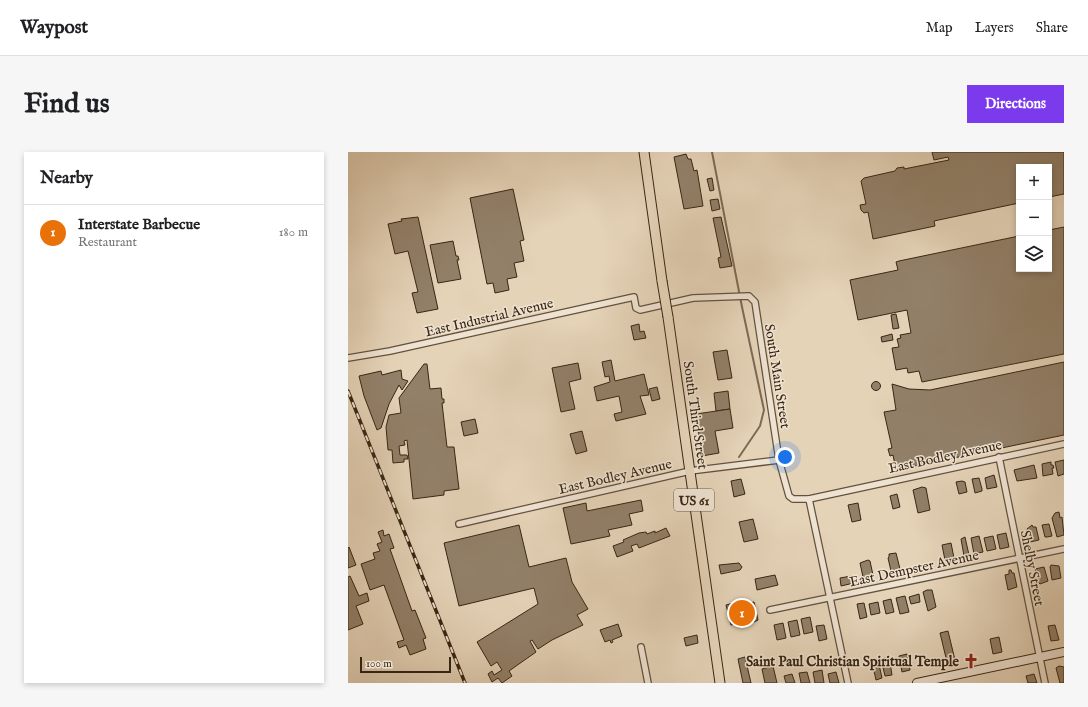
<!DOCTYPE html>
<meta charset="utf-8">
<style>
body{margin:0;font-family:"IM FELL English",serif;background:#f6f6f6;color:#202124}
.controls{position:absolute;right:12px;top:12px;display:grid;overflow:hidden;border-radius:0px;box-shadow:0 2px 6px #0003}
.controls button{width:36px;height:36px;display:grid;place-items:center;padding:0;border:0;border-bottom:1px solid #e0e0e0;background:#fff;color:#202124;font:20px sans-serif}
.scale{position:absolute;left:12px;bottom:10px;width:91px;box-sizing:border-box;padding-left:4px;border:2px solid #382614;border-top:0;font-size:11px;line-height:14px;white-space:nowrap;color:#382614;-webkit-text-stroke:3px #eee2d1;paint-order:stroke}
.you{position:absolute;left:437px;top:305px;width:14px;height:14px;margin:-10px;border:3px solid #fff;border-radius:50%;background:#1a73e8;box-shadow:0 0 0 6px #1a73e833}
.badge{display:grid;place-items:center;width:26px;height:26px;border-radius:50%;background:#7c3aed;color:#fff;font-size:13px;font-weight:700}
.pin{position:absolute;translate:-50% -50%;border:2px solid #fff;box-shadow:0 1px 4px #0006}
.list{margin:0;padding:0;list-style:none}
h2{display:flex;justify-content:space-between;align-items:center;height:52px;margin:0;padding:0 16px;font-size:17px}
h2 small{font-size:13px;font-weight:400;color:#757577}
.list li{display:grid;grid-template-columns:26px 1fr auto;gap:12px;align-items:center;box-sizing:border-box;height:56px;padding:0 16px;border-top:1px solid #e0e0e0}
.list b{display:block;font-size:15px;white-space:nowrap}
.list p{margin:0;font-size:13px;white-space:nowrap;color:#757577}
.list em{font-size:13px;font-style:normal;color:#757577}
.icon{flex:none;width:22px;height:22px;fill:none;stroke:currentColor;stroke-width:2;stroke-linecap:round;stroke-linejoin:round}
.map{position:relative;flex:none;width:716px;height:531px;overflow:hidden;border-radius:0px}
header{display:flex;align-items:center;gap:24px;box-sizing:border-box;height:56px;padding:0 20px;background:#fff;border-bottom:1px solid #e0e0e0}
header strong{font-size:19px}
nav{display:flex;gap:22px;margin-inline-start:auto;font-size:14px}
.intro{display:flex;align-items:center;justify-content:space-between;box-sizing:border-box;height:96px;padding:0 24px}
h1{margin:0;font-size:28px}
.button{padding:10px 18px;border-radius:0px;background:#7c3aed;color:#fff;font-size:14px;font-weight:700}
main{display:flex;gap:24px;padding:0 24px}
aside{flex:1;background:#fff;border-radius:0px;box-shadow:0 2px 6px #0003}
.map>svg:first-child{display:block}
</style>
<header>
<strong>Waypost</strong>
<nav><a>Map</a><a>Layers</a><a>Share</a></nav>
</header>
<div class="intro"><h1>Find us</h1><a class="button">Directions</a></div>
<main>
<aside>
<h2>Nearby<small></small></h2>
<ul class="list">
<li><span class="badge" style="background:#e8710a">1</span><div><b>Interstate Barbecue</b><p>Restaurant</p></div><em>180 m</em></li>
</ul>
</aside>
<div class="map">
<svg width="716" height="531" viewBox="0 0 716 531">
<rect width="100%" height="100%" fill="#e5d3b8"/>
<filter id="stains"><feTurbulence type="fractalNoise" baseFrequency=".005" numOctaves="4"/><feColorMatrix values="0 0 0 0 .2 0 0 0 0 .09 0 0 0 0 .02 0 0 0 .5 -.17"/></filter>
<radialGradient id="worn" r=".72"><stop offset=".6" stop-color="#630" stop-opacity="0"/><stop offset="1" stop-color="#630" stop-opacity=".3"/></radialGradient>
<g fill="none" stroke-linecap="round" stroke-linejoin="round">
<path stroke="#7c6a55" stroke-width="2" d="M364 0 394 155 416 258 412 274 391 305"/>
</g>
<g fill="#928069" stroke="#382614">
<path d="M584 0H716V42L701 45V15H671V51L586 69 587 74 525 87 520 60 516 61 513 58 512 53 518 52 513 29 516 26 547 19 549 16 556 15V17L601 8 600 5 586 8Z"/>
<path d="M338 2 340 7H343L346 19 349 18 355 54 336 57 326 5Z"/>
<path d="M364 26 366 38 362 39 359 27Z"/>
<path d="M165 37 176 88 172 89 176 109 166 111 169 125 159 127 161 138 147 141 145 131 139 132 122 46Z"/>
<path d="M370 47 372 57 364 59 362 48Z"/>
<path d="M70 65 90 157 69 161 64 141 70 140 60 99 47 102 40 72 54 69 53 67Z"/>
<path d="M373 65 384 114 372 116 370 106 373 105 365 66Z"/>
<path d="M716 75V202L574 230 571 219 560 221 559 216 548 218 544 196 551 195 549 187 553 186 552 183 563 181 559 158 510 168 502 128 550 118 548 110 551 109 671 84V117H701V78Z"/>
<path d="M105 89 108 104H110L111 108H109L113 127 90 131 82 93Z"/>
<path d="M548 162 551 176 545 177 543 163Z"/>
<path d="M291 172 292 180 296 179 298 186 286 188 283 174Z"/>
<path d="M544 182 545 188 534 190 533 185Z"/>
<path d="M379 198 384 226 370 228 365 200Z"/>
<path d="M263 208 267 229 296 222 301 243 292 244 298 262 268 269 266 262 274 260 271 244 249 249 246 235 262 230 261 224 257 225 254 210Z"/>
<path d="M716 210V283L548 318 545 303 542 304 540 297 544 296 536 260 548 258 544 232 561 237 582 238Z"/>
<path d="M230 211 233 227 221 230 227 257 213 260 204 216Z"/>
<path d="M76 212H79L82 237 93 236 94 247H96V251H94L99 295H106L111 337 96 339V343L65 347 59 288 56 289 57 293 51 294 52 303H59L60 307H56V310L45 311 44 298H40L38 275 41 263 53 261 51 246Z"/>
<path d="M53 218 54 227 60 229 54 238 51 233 41 252 33 276 29 278 16 244 11 224 33 219 34 223Z"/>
<circle cx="528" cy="234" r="4.5"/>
<path d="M309 235 312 247 304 249 301 237Z"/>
<path d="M380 239 382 257 368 259 366 241Z"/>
<path d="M382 257 385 276 367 279 371 301 354 304 348 262Z"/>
<path d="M127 267 130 281 116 284 113 270Z"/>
<path d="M234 279 239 299 228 302 222 282Z"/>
<path d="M716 308V322L710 324 707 310Z"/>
<path d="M703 310V313H705L706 316H704L705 322 695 324 694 312Z"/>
<path d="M686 313 689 326 669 329 666 318Z"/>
<path d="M646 323 649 335 639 337 637 326Z"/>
<path d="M631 326 634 337V339L627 341 624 327Z"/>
<path d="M393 327 397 342 386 345 383 329Z"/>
<path d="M614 329 617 330 619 340 611 342 608 330Z"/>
<path d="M574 335 578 336 582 358 570 361 565 338Z"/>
<path d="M549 342 552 355 545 357 542 344Z"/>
<path d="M293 348 295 359 281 362 284 373 260 378 262 384 223 392 215 356 238 351 239 359Z"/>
<path d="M510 351 513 368 504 370 500 353Z"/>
<path d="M711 360 712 366 714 365 716 383 709 385 704 366 707 361Z"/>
<path d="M405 367 410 387 396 390 391 370Z"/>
<path d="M701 372 704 384 699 385H697L694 373Z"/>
<path d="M171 373 181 415 218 406 224 430 240 457 229 463 235 473 204 488 190 497 184 488 182 489 188 500 161 519 164 524 154 531 150 526 144 530 140 522 144 519 146 523 154 518 149 510 143 514 129 490 190 452 186 436 111 454 96 391Z"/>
<path d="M684 373 685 375H688L691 388 682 390 679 377Z"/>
<path d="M318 376 322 384 291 396 289 392 283 394 285 399 269 405 265 394 276 390 275 388 291 381 298 380 299 382 307 379V381Z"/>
<path d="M35 378 36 384 41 382 46 396 42 397 64 459 67 458 78 486 75 487 78 497 62 503 58 493 51 496 49 490 56 488 36 433 22 438 13 412 27 407 25 401 32 399 29 392 34 390 30 380Z"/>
<path d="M658 381 661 395 652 397 649 383Z"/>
<path d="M631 384 635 400 626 402 623 386Z"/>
<path d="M645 384 648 397 639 399 636 386Z"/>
<path d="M617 385 621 403 616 404 613 387Z"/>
<path d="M603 391 606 406 597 408 594 393Z"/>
<path d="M1 395 8 413 0 416V396Z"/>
<path d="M548 401 552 417 543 419 540 406 541 405V402Z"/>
<path d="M520 408 522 409 525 423 515 425 512 411Z"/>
<path d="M391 411 394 415 392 418 373 422 371 413Z"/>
<path d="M703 413 711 414 713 426 704 428 702 415Z"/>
<path d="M696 415 700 429 692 432 690 430 687 417Z"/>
<path d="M661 418H663L664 421H666L669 435 660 438 657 423 661 422Z"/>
<path d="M427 423 430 433 409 438 407 427Z"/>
<path d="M2 424 11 444 19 441 21 449 8 454 15 472 0 478V425Z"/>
<path d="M503 424 506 431 493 434 492 426Z"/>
<path d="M579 438H584L588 455 580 459 575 440Z"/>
<path d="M571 442 572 450 563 452 561 445Z"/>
<path d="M557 444 561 460 552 462 548 446Z"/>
<path d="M543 447 546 460 538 462 535 449Z"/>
<path d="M406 450 410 468 406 470 405 469 383 473 378 453 386 451V454Z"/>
<path d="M530 450 532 461 523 463 521 452Z"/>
<path d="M516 451 519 465 512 467 509 452Z"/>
<path d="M462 465 465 480 456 482 453 467Z"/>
<path d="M449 468 452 483 443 485 440 470Z"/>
<path d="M435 471 438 486 429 488 426 473Z"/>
<path d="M270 472 274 484 264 488 265 490 263 491 262 488 257 490 252 478Z"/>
<path d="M476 473 479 487 471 489 468 474Z"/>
<path d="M707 473 711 488 703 489 700 474Z"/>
<path d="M600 479 607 508 602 510H599L592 481Z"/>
<path d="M349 483 350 491 338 494 336 486Z"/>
<path d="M651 485 654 500 645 502 642 487Z"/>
<path d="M559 502 562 518 554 520 551 504Z"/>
<path d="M397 505 403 531H395L390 507Z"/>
<path d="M541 505 544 523 537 524 533 507Z"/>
<path d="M530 508 534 526 528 528 524 510Z"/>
<path d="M425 514 429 531H417L414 517Z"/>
<path d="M711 514 716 515V531H712L708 516Z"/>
<path d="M474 518 476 531H467L465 520Z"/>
<path d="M459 520 462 531H453L451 521Z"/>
<path d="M488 520 491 531H482L480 522Z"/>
<path d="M444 522 447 531H438L436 524Z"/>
<path d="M686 522 689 531H680L678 524Z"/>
</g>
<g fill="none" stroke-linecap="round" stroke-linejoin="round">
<defs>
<g id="street">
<path d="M0 206 42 199 286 145 288 156 292 158 345 146 401 144 407 150 431 308 441 344 445 347H461L716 292"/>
<path d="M651 305 697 531"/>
<path d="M461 347 500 531"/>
<path d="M111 372 342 319 431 308"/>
<path d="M422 458 716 397"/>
<path d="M293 495 300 531"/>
</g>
<path id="secondary" d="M569 531 716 500"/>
<g id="primary">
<path d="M296 0 314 129"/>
<path d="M320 165 372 531"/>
</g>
</defs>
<use href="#street" stroke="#63513d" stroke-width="8"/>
<use href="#secondary" stroke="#382614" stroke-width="10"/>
<use href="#primary" stroke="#382614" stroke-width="11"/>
<use href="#street" stroke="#eee2d1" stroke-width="5.5"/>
<use href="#secondary" stroke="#eee2d1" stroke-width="8"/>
<use href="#primary" stroke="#e5d3b8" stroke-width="9"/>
<defs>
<path id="rail" d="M0 239 117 531"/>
</defs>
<use href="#rail" stroke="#382614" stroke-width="3.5"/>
<use href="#rail" stroke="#eee2d1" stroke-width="2" stroke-dasharray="6" stroke-linecap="butt"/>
<defs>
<path id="primary-bridge" d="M314 129 320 165"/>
</defs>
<use href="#primary-bridge" stroke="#382614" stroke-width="11" stroke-linecap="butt"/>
<use href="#primary-bridge" stroke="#e5d3b8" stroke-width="9"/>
</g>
<defs>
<symbol id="church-bare" viewBox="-9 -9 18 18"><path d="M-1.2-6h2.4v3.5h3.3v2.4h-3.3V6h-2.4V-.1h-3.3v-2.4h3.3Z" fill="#8f2418" stroke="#eee2d1" stroke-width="2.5" paint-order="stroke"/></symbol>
</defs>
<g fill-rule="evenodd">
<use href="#church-bare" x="612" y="498" width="22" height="22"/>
</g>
<g text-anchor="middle" stroke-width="3" stroke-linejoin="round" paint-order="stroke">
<rect fill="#eee2d1" stroke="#6f5e4d" stroke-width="1" x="326" y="337" width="40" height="22" rx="3"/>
<g font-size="13" font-weight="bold" fill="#382614">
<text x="346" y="353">US 61</text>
</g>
<g font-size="14" fill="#382614" stroke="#eee2d1">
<text transform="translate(141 165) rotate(-13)" y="5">East Industrial Avenue</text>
<text transform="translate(430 224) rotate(81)" y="5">South Main Street</text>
<text transform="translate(348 263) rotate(82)" y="5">South Third Street</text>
<text transform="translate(597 304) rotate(-12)" y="5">East Bodley Avenue</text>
<text transform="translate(267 324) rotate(-13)" y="5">East Bodley Avenue</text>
<text transform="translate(566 416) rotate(-12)" y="5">East Dempster Avenue</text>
<text transform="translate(685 416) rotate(79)" y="5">Shelby Street</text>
</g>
<g font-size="14" font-weight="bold" fill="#382614" stroke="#eee2d1" text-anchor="end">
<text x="611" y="514">Saint Paul Christian Spiritual Temple</text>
</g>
</g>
<rect width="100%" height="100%" filter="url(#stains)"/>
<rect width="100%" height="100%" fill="url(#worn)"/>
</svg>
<div class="controls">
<button>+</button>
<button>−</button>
<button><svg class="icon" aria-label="layers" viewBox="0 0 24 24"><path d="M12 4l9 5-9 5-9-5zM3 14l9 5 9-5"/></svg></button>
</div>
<div class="scale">100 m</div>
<div class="you"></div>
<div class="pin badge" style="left:394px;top:461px;background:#e8710a">1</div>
</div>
</main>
